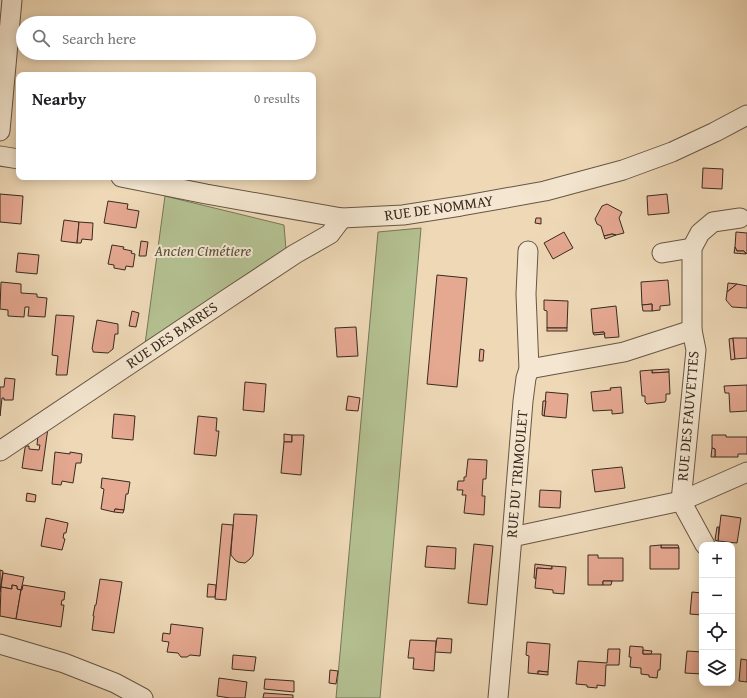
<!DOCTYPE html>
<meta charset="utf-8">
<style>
body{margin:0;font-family:"Gentium Book Plus",serif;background:#f6f6f6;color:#202124}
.controls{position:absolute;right:12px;bottom:12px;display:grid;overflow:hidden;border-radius:8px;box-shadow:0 2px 10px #0003}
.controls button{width:36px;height:36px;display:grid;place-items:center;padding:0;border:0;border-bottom:1px solid #e0e0e0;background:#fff;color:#202124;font:20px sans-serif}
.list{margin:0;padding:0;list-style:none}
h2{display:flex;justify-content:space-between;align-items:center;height:52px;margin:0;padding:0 16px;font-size:17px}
h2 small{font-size:13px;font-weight:400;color:#757577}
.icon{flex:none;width:22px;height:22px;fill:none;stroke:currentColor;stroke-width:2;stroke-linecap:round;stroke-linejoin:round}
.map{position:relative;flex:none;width:747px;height:698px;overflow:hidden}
.search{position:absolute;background:#fff;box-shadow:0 2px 10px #0003;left:16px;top:16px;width:300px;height:44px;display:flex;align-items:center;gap:10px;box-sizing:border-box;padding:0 14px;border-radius:22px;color:#757577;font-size:15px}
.panel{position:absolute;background:#fff;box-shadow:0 2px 10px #0003;left:16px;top:72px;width:300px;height:108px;border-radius:8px}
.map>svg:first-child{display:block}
</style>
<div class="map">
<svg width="747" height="698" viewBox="0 0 747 698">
<rect width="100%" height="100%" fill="#eed8b6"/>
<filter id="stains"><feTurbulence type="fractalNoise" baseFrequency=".005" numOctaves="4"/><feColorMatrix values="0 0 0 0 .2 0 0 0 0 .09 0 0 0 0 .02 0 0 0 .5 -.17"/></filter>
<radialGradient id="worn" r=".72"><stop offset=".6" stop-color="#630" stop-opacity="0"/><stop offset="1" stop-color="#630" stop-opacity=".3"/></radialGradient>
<g fill="#b4c091" stroke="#767658">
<path d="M165 196 284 225 286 250 145 344Z"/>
<path d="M421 228 380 698H336L378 232Z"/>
</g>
<g fill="#e5a891" stroke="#382b1f">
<path d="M703 168 723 169 722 189 702 188Z"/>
<path d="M0 194 23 196 21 224 0 222Z"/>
<path d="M667 194 669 213 648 215 647 196Z"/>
<path d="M108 201 128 204 127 209 139 211 136 228 104 223Z"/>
<path d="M607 204 622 212 619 218 624 233 616 235 612 234 604 236 601 226 597 224 595 219 602 206Z"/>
<path d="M536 218H541V224L535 223Z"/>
<path d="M64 220 79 222 77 243 61 241Z"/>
<path d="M79 222 93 223 92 240 82 239 81 243H77Z"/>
<path d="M564 232 573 248 553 259 544 243Z"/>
<path d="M736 232 747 233V254L744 251H737L735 247Z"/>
<path d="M612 234 616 235 605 239 604 236Z"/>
<path d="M141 241 148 242 146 256H139Z"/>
<path d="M112 245 124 247 123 249 132 251 131 253 135 254 133 267 126 266 125 270 114 268V265L108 264Z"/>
<path d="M735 247 737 251H744L746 254 734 253Z"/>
<path d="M18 253 39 255 37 274 16 272Z"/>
<path d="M437 275 467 278 457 387 427 384Z"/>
<path d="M668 280 670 305 660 306V310L652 311V304L642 305 641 282Z"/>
<path d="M1 282 21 284V293L37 294V297L47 298 45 317 28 316 29 307H25L24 317 8 316V310L0 309Z"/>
<path d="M728 283 737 284 727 292Z"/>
<path d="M737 284 747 286V308L732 307 726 300 727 292Z"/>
<path d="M544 300 568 301 567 328H547V311L544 310Z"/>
<path d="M652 304V311H643L642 305Z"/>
<path d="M616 306 619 337 605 338 604 332 593 333 591 309Z"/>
<path d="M132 311 139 313 136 327 129 326Z"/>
<path d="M56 315 74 316 67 375H56L58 356 52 355Z"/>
<path d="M97 320 118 324V334H115L113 349 108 353 93 352V350L92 349Z"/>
<path d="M356 327 358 356 337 357 335 328Z"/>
<rect x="547" y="328" width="20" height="3"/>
<path d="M604 332 605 334 594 335 593 333Z"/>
<path d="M733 338 735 359 731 360 729 339Z"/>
<path d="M733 338H747V358L735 359Z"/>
<path d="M480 349 484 350 483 361H479Z"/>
<path d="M669 369V372L652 373V370Z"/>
<path d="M652 370V373L669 372 670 394H666V400L665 402 647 404 645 402V396H642L640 371Z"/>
<path d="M5 378 15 379 13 400H4V398H2L0 416V387H4Z"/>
<path d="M245 382 266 384 264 412 243 410Z"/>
<path d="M747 385V411L730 412 729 393H725L724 386Z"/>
<path d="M621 387 623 413 612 414V410L593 411 591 392 611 390 610 388Z"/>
<path d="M546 392 568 394 566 418 544 416Z"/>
<path d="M348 396 360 398 358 411 346 410Z"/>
<path d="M543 401H546L544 416 542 415Z"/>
<path d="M114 414 135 416 133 440 112 438Z"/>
<path d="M198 416 217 418 216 431H219L216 456 194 454Z"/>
<path d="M48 428 42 471 22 468 25 448 26 446H29V449L39 450 40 445H37L38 435Z"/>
<path d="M284 434 292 435V442H284Z"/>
<path d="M292 435H304L301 475 281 473 284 442H292Z"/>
<path d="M712 435H726V437H747V454H738V457H715V449L712 448Z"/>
<path d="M712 448 715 449V457H711Z"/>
<path d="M55 452 70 454V452L82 454 81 463H76L73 483 62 481 61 485 52 484Z"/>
<path d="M468 459 487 460 486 479H483L482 496H485L484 515 464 513 466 495H462L463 490H457L458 481H464V477H466Z"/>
<path d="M622 467 625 488 595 492 592 470Z"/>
<path d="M102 478 130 482 128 494H126L124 510 115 509 114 512 101 509 104 489 101 488Z"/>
<path d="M540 490 561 491 560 508 539 507Z"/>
<path d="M27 493 36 495 35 502 26 501Z"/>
<path d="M115 509 124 510 123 513 114 512Z"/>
<path d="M234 514 257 515 253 555 250 559 245 563 238 562 235 560 231 555V551Z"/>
<path d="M721 515 741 518 737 543 718 541Z"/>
<path d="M46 518 68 523 66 533H64L63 538 65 539 62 550 41 546Z"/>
<path d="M222 524 233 525 226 600 215 599Z"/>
<path d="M717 527H719L718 541 715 540Z"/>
<path d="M474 544 493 546 487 605 468 603Z"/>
<path d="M661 545H678L679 548H661Z"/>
<path d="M661 545V548H679V569H650V546Z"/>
<path d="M427 546 456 548 455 569 425 567Z"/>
<path d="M588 555H598V558H623V581H603V585H588Z"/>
<path d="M535 564 552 566V569L537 568 536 579 534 578Z"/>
<path d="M552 566 566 567 564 594 553 593V590L535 588 537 568 552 569Z"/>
<path d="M0 570 3 571 0 592Z"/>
<path d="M3 573 24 577 21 590 17 589V586L12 585V589L1 587Z"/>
<path d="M100 579 122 582 114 633 92 630 94 616H93L95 605H96Z"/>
<path d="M603 581H612L611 585H603Z"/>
<path d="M208 584 216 585 215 597H207Z"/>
<path d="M12 585 17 586V589L21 590 16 619 0 616 1 587 12 589Z"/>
<path d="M23 585 65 592 64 600H62L61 605H64L61 627 16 619 21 590H22Z"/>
<path d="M692 592 702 593V615L690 614Z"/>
<path d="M171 624 203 628 200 656 190 655 187 657H181L178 653 167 652 169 642 162 641 163 633 170 634Z"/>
<path d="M437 638 452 639 451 653 435 652Z"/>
<path d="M410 640 436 641 434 671 413 669 414 658H408Z"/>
<path d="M527 642 550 644 548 672 538 671V674L528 673 529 656 526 655Z"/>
<path d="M630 646 643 647V654H661L660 670H658L657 678 649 677V675L641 674V668L630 667 631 657H629Z"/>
<path d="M608 649H620L619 665H606L605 686 597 685V688L587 687V685L576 684 578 661 607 663Z"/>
<path d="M643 650 652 651 651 654H643Z"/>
<path d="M687 651 702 652V674L685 673Z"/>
<path d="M233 655 256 657 254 671 232 669Z"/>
<path d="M741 659 747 660V682L739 681Z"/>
<path d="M330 670 338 671 336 684 329 683Z"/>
<path d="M538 671 548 672V675L538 674Z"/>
<path d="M219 678 247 682 245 698H230L217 696Z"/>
<path d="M265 679 294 681V692L264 689Z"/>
<path d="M264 693 293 695V698H263Z"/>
</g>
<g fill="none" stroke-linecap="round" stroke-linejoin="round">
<defs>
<g id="minor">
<path d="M0 131 12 0"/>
<path d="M0 156 19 159"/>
<path d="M121 177 206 194 342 218 403 215 461 206 545 191 623 170 672 152 715 132 747 115"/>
<path d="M662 253 692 248"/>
<path d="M692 330V248L700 233 713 222 740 218"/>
<path d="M529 369 624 352 692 330 696 350 681 501"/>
<path d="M0 451 230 297 295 254 330 234 342 218"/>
<path d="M681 501 705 545"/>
<path d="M512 537 681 501 747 472"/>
<path d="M0 644 64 663 115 683 143 698"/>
<path d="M498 698 512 537 523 401 526 378 529 369 526 294 528 251"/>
</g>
</defs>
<use href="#minor" stroke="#665645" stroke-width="21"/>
<use href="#minor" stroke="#f4e6d0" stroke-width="19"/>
</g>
<g text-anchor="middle" stroke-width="4" stroke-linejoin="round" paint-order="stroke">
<g font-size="15" fill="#382b1f" stroke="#f4e6d0">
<text transform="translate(439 208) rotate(-8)" y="5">RUE DE NOMMAY</text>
<text transform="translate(172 335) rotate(-34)" y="5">RUE DES BARRES</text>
<text transform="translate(688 416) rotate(-85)" y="5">RUE DES FAUVETTES</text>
<text transform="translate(517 474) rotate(-85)" y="5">RUE DU TRIMOULET</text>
</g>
<g font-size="15" font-style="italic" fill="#57503c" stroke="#f4e6d0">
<text x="203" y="256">Ancien Cimétiere</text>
</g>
</g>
<rect width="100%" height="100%" filter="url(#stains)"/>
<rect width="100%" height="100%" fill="url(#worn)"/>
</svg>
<div class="controls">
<button>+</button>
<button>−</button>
<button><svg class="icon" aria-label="locate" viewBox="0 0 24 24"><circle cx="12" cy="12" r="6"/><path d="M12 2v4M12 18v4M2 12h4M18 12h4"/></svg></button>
<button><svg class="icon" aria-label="layers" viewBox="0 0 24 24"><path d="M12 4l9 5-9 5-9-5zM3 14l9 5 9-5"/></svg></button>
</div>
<div class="search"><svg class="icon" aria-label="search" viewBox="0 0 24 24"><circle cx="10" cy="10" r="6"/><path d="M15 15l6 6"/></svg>Search here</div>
<section class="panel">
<h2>Nearby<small>0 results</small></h2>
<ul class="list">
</ul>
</section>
</div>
